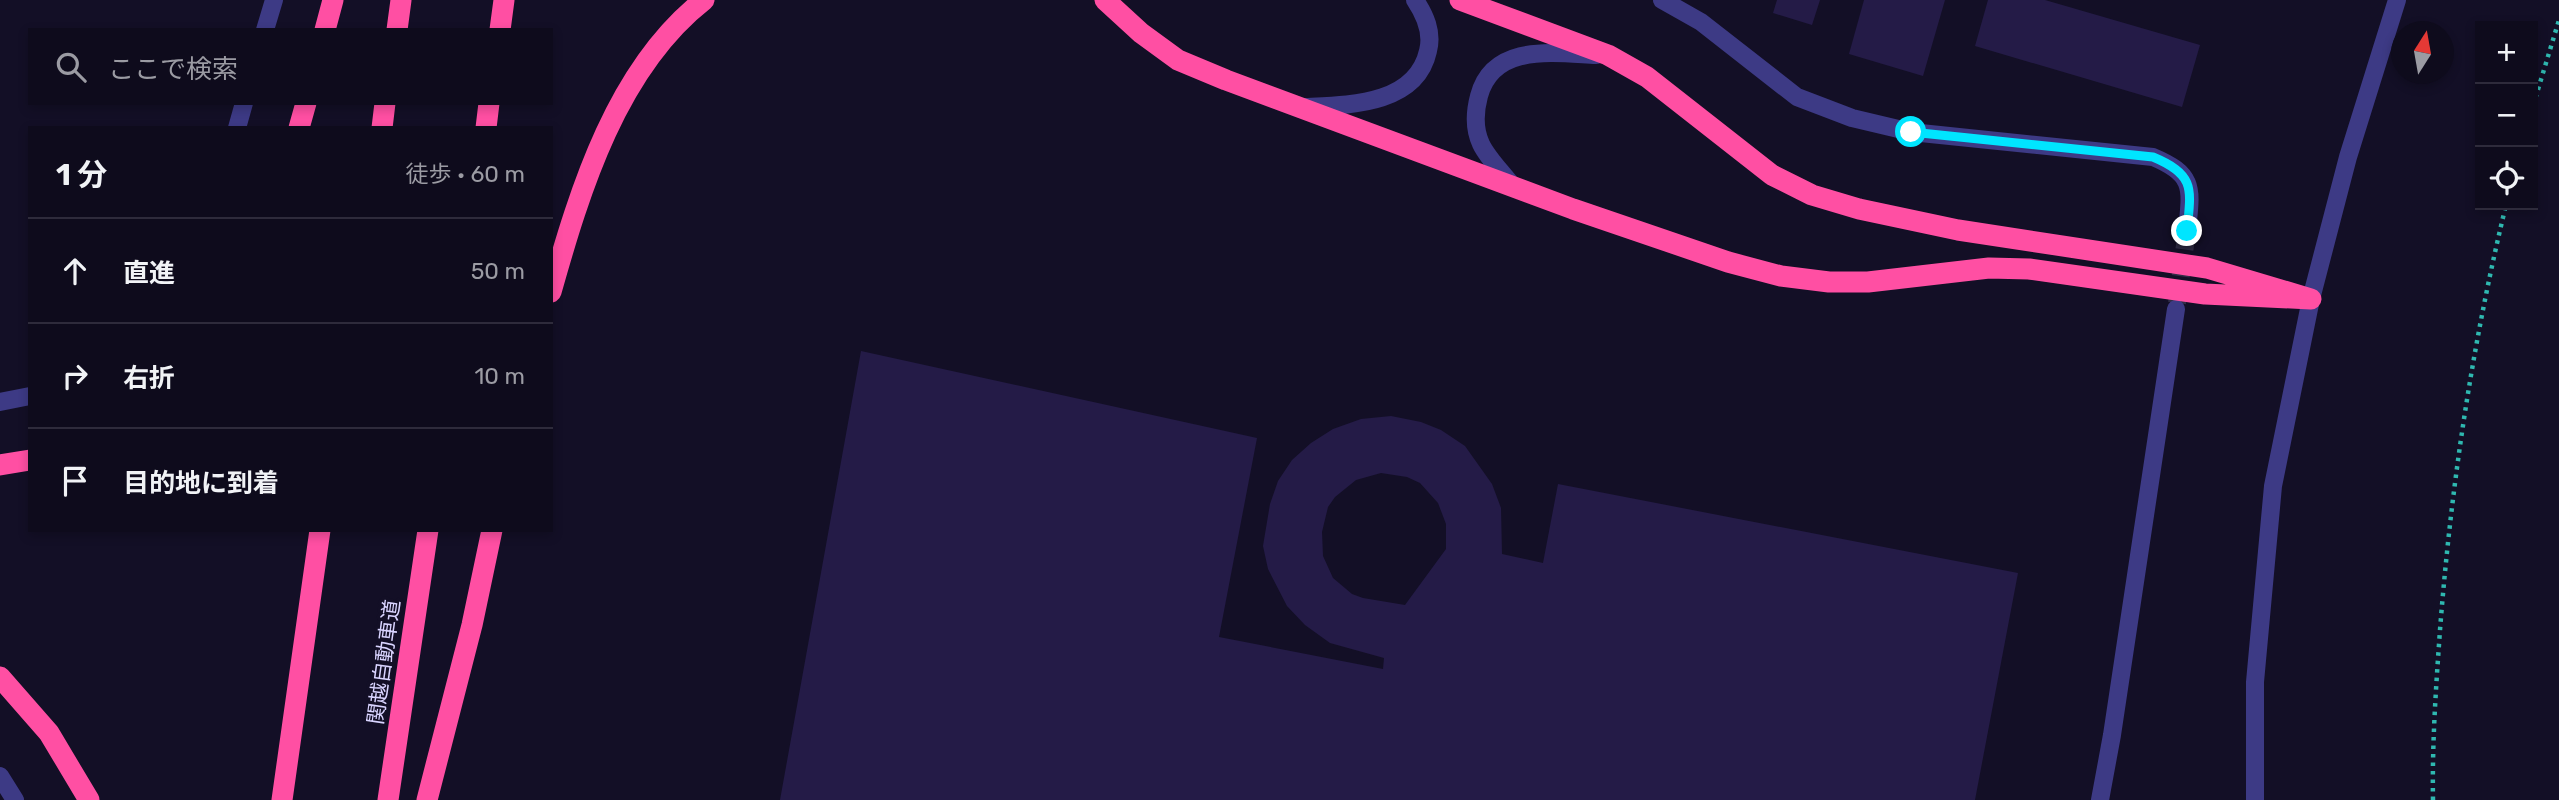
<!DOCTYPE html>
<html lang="ja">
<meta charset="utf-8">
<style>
body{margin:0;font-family:Rubik,"Noto Sans JP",sans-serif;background:#1c1929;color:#f1f3f6}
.controls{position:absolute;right:21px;top:21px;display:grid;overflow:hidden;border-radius:0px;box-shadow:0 4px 10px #0003}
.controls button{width:63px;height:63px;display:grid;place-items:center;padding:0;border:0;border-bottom:2px solid #2e2b3b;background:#0e0b1c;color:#f1f3f6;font:35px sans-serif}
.compass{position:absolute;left:2391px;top:21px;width:63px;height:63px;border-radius:50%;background:#0e0b1c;box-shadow:0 4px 10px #0003;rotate:11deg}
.stop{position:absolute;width:21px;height:21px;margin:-16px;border:5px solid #00e5ff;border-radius:50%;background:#fff}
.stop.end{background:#00e5ff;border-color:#fff;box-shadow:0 2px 7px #0008}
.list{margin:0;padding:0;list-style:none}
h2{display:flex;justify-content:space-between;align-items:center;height:91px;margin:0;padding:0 28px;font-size:30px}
h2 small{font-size:23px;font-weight:400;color:#9b9ba3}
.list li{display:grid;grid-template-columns:46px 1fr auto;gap:21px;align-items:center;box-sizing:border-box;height:105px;padding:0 28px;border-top:2px solid #2e2b3b}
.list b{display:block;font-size:26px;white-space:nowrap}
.list em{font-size:23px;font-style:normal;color:#9b9ba3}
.icon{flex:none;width:38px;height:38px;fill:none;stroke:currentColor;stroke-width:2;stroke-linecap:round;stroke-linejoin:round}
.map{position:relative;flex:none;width:2559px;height:800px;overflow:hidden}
.search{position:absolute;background:#0e0b1c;box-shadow:0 4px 10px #0003;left:28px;top:28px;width:525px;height:77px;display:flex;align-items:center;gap:18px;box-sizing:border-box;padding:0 24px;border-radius:0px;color:#9b9ba3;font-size:26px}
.panel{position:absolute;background:#0e0b1c;box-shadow:0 4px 10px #0003;left:28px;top:126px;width:525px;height:406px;border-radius:0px}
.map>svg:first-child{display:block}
</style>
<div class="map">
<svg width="2559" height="800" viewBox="0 0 2559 800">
<rect width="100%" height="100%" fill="#130f26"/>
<g fill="#241b47" fill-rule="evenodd">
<path d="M1777 0H1820L1812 25 1773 13Z"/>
<path d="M1864 0H1945L1923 76 1849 54Z"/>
<path d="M1988 0H2045L2200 45 2182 107 1975 46Z"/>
<path d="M861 351 1257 438 1219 637 1383 669 1384 658 1330 643 1305 625 1287 606 1268 569 1263 546 1270 504 1278 481 1292 460 1311 443 1333 429 1361 419 1391 416 1421 422 1441 430 1465 446 1492 484 1501 508 1502 554 1543 563 1558 484 2018 573 1975 800H780ZM1381 473 1407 477 1420 483 1438 503 1446 524V549L1405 605 1363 598 1352 594 1333 578 1323 556 1322 532 1328 507 1335 497 1356 480Z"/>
</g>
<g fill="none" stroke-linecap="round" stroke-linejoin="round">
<path stroke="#312d47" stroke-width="18" stroke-dasharray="18 9" stroke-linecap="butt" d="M2177 303 2187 231"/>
<g stroke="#2fb8b0" stroke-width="4.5" stroke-dasharray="3.5 5" stroke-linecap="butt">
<path d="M2533 106 2559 20"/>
<path d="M2433 800C2432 743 2436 687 2440 630 2451 487 2472 345 2506 205"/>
</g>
<g stroke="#3d3a85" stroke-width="18">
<path d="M1305 107C1349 105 1416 105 1428 51 1433 32 1425 15 1415 0"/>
<path d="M1514 188C1504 174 1488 159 1481 144 1474 129 1475 111 1479 96 1493 43 1554 53 1596 55"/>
</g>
<g stroke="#3d3a85" stroke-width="18">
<path d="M265 30 274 0"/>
<path d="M237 128 244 103"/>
<path d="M0 402 30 396"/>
<path d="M0 776 15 800"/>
</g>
<g stroke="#3d3a85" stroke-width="18">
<path d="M1662 0 1701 22 1797 97 1852 118 1911 132 2153 157C2196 175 2191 189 2187 231"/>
<path d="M2100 800 2112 735 2176 309"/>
<path d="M2255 800V682L2273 486 2311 299 2348 157 2397 0"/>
</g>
<g stroke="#ff4fa3" stroke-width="21">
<path d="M1105 0 1141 33 1178 60 1226 80 1573 209 1728 262 1781 276 1829 282H1868L1989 268 2029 269 2205 294 2311 299 2207 268 1958 230 1859 209 1812 195 1772 175 1647 77 1608 55 1460 0"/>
<path d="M325 30 333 0"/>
<path d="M397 30 401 0"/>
<path d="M500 30 504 0"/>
<path d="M299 128 306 103"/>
<path d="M382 128 385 103"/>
<path d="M486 128 489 103"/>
<path d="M551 292C580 189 617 68 704 0"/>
<path d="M0 465 30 460"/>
<path d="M0 677 49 733 89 800"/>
<path d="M282 800 320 530"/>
<path d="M388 800 428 530"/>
<path d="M427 800 472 625 492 530"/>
</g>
</g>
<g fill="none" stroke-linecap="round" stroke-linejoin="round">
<path stroke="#00e5ff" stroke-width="9" d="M1911 132 2153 157C2196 175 2191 189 2187 231"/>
</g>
<g text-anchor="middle" stroke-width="7" stroke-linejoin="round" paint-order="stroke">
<g font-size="21" fill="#d9d4ff" stroke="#130f26">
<text transform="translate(384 662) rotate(-82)" y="7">関越自動車道</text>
</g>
</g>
</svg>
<div class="controls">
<button>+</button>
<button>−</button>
<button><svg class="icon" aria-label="locate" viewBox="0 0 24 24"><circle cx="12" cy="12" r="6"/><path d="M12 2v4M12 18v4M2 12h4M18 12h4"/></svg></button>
</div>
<svg class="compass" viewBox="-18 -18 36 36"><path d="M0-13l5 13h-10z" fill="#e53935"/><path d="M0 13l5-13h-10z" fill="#9b9ba3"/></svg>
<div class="stop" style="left:1911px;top:132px"></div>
<div class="stop end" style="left:2187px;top:231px"></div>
<div class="search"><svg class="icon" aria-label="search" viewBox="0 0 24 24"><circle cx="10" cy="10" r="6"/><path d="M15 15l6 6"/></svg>ここで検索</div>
<section class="panel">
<h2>1 分<small>徒歩 · 60 m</small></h2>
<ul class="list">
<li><svg class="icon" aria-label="ahead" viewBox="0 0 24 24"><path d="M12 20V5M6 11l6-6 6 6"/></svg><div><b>直進</b></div><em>50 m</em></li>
<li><svg class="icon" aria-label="right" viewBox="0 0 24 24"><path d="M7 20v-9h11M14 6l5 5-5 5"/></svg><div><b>右折</b></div><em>10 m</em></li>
<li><svg class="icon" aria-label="arrive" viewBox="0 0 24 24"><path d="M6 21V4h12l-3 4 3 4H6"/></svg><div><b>目的地に到着</b></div></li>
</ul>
</section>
</div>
